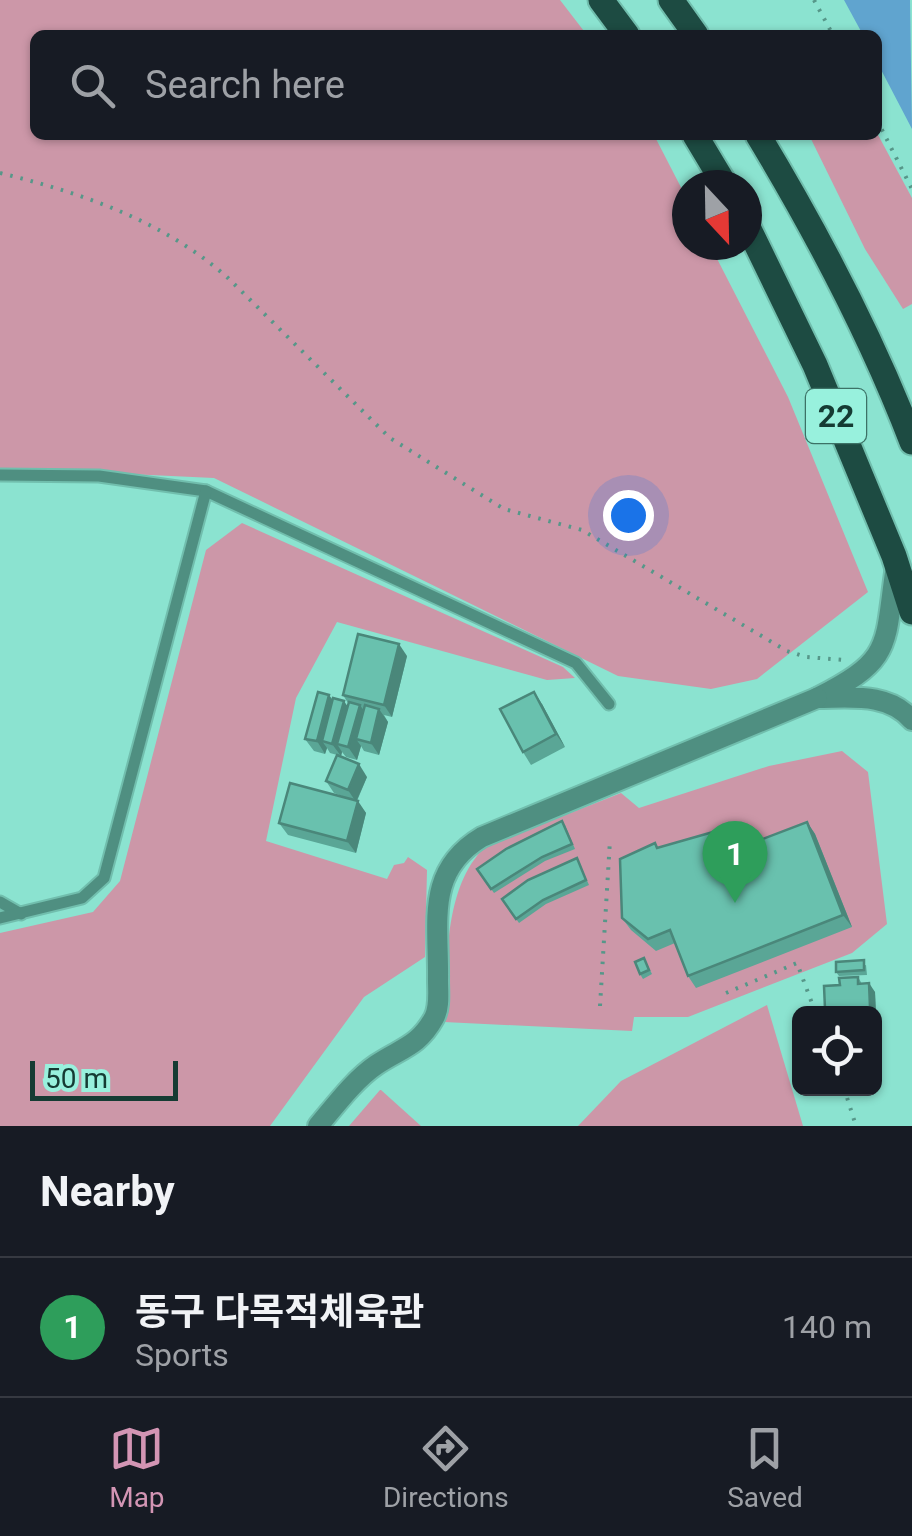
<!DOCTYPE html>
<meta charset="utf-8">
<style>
body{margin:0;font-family:Roboto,"Noto Sans KR",sans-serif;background:#242831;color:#f1f3f6}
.controls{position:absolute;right:30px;bottom:30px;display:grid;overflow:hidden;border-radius:15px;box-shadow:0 2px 8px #0004}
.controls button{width:90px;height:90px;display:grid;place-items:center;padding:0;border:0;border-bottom:2px solid #363941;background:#171b24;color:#f1f3f6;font:50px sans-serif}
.compass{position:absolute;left:672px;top:170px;width:90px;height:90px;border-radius:50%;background:#171b24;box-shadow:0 2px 8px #0004;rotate:158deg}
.scale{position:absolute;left:30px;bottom:25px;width:148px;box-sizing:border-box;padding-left:10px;border:5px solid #153b33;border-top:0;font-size:28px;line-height:35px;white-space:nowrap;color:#153b33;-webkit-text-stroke:8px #98f1dd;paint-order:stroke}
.you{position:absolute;left:628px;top:515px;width:35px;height:35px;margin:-25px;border:8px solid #fff;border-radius:50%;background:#1a73e8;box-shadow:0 0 0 15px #1a73e833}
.badge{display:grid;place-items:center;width:65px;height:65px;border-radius:50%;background:#d395b4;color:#fff;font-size:32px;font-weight:700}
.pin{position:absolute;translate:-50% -82px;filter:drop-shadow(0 2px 5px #0008)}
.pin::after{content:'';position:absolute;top:52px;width:35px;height:30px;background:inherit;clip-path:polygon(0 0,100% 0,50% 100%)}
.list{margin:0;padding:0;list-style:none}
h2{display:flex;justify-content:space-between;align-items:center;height:130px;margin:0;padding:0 40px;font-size:42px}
h2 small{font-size:32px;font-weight:400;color:#9ea1a6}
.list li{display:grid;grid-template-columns:65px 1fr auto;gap:30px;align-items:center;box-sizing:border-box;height:140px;padding:0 40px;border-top:2px solid #363941}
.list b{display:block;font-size:38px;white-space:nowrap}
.list p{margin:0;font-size:32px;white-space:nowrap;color:#9ea1a6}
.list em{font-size:32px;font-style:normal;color:#9ea1a6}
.icon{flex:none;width:55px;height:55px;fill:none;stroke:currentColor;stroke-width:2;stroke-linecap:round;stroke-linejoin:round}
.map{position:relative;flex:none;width:912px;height:1126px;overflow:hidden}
.search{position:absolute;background:#171b24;box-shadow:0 2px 8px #0004;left:30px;right:30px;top:30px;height:110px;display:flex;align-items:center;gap:25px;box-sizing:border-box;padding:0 35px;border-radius:15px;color:#9ea1a6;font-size:38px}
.sheet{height:270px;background:#171b24}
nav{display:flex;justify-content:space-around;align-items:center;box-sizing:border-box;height:140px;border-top:2px solid #363941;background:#171b24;font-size:28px;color:#9ea1a6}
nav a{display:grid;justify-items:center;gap:5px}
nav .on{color:#d395b4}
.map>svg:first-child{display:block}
</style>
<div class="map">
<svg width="912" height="1126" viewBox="0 0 912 1126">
<rect width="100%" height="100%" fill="#8be3d0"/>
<g fill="#cc97a8">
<path d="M0 0H560L587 35H35V135H654L687 199V245H710L788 397 868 592 757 679 711 689 618 676 214 478 0 468Z"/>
<path d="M877 133 912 198V304L903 309 865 249 811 139 820 135Z"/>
<path d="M242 523 563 667 575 678 547 680 337 622 296 698 266 841 387 879 394 865 404 863 408 857 427 870 425 957 364 997 270 1126H0V933L93 912 120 881 206 550Z"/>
<path d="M842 751 868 772 887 924 852 953 688 1017H634L632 1031 444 1022C448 967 442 889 485 847L621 793 639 808 769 766Z"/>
<path d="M767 1005 803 1126H578L621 1081Z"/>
<path d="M380 1090H381L421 1126H349Z"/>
</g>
<path fill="#60a4cf" d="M844 0H910L912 129 877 62V35H863Z"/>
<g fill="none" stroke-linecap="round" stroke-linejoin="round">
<defs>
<g id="service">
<path d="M0 475 99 476 206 491 576 663 609 704"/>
<path d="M0 902 21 914"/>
<path d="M0 918 82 898 104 878 206 491"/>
</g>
<g id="minor">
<path d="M896 566C884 647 894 659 817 698 850 698 888 692 912 720"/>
<path d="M318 1126C335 1106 354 1080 376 1065 401 1048 418 1047 434 1018 440 1007 438 993 438 980 439 922 425 871 482 837L817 698"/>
</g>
<g id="primary">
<path d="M601 0 627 35"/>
<path d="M671 0 696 35"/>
<path d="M695 135 725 185"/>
<path d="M758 135C817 233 871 335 912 442"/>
<path d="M747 225 815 365 894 556 912 612"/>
</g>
</defs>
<use href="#service" stroke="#71bead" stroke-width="15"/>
<use href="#minor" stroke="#71bead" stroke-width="24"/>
<use href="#primary" stroke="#71bead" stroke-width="29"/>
<g stroke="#569789" stroke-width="4" stroke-dasharray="2.5 8" stroke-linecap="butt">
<path d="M814 0 833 35"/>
<path d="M877 120 912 189"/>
<path d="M0 173C82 193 164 221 228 278L390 438 504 509 582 530 787 651 806 657 844 660"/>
<path d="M726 993 797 963 816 1014"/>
<path d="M600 1006 610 840"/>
<path d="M844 1088 856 1126"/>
</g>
<use href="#service" stroke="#4f8f81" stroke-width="11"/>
<use href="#minor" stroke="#4f8f81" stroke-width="20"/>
<use href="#primary" stroke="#1d4b42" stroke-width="25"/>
</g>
<g fill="#5aa696">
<path d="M407 656 392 717 384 715 388 722 379 755 364 751 361 746 357 760 346 757 342 752 341 756 330 753 327 748 325 754 314 751 305 739 333 700 348 706V703L343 695Z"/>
<path d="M542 704 565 747 531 765 523 752Z"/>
<path d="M367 777 357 801 366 813 356 853 288 835 279 823 350 799 334 793 326 781Z"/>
<path d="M807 822 815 834 852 927 696 988 688 976 675 943 656 951 631 930 622 918 655 843 658 847 748 845Z"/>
<path d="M565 825 575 849 545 861 494 893 477 869Z"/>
<path d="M577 858 589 885 546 904 519 923 502 899Z"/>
<path d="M644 958 652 974 643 979 640 974Z"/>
<path d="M866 965 867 975 839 976 836 972Z"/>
<path d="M858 977 862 984 875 992 876 1015 874 1014H827L825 1009 840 985Z"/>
</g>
<g fill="#4a877a">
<path d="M399 644 407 656 392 717 384 705Z"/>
<path d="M534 692 542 704 565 747 556 734Z"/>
<path d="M329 695 338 707 322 741 327 748 325 754 317 741Z"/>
<path d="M344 701 352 713 337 744 342 752 341 756 332 744Z"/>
<path d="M360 705 368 717 356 739 361 746 357 760 348 747Z"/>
<path d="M379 709 388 722 379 755 371 743Z"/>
<path d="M359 764 367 777 356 802 348 790Z"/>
<path d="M358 801 366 813 356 853 347 841Z"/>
<path d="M807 822 815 834 852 927 843 915Z"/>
<path d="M869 983 875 992 876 1015 870 1007Z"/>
</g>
<g fill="#69c1ae" stroke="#4a877a" stroke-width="2.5">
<path d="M358 634 399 644 384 705 343 695Z"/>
<path d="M318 692 329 695 317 741 305 739Z"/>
<path d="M534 692 556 734 523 752 500 709Z"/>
<path d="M333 698 344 701 332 744 322 741Z"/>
<path d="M349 702 360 705 348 747 337 744Z"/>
<path d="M365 705 379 709 371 743 356 739Z"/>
<path d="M337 755 359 764 348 790 326 781Z"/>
<path d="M290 783 358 801 347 841 279 823Z"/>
<path d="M562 821 572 844 542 857 491 889 477 869 506 849Z"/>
<path d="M807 822 843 915 688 976 670 930 648 939 622 918 620 859 655 843 657 848 734 826 747 845Z"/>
<path d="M577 858 586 880 543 900 516 919 502 899 528 880Z"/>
<path d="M644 958 649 970 640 974 635 962Z"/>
<path d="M864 960V970L836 972V962Z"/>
<path d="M858 977V984L869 983 870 1007 825 1009 824 986 840 985 839 978Z"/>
</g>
<g text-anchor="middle" stroke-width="8" stroke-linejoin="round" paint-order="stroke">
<rect fill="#98f1dd" stroke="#3c7266" stroke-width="2.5" x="806" y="389" width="60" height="54" rx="8"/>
<g font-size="32" font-weight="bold" fill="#153b33">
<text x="836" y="427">22</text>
</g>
</g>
</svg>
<div class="controls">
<button><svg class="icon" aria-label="locate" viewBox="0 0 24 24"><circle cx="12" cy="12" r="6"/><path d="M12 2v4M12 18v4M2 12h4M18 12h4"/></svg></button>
</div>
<svg class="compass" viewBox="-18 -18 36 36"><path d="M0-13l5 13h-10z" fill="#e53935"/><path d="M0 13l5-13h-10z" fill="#9ea1a6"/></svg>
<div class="scale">50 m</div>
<div class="you"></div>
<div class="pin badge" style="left:735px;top:903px;background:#2e9e5b">1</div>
<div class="search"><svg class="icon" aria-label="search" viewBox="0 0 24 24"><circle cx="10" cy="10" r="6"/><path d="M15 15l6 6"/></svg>Search here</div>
</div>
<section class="sheet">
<h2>Nearby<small></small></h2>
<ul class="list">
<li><span class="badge" style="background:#2e9e5b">1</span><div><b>동구 다목적체육관</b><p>Sports</p></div><em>140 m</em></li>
</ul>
</section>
<nav>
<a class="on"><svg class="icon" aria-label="map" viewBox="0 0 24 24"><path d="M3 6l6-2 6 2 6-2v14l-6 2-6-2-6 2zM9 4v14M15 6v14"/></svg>Map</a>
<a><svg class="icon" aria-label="directions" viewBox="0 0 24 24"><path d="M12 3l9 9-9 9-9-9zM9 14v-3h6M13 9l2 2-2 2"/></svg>Directions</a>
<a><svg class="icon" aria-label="saved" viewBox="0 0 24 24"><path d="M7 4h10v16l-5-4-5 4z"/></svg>Saved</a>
</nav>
